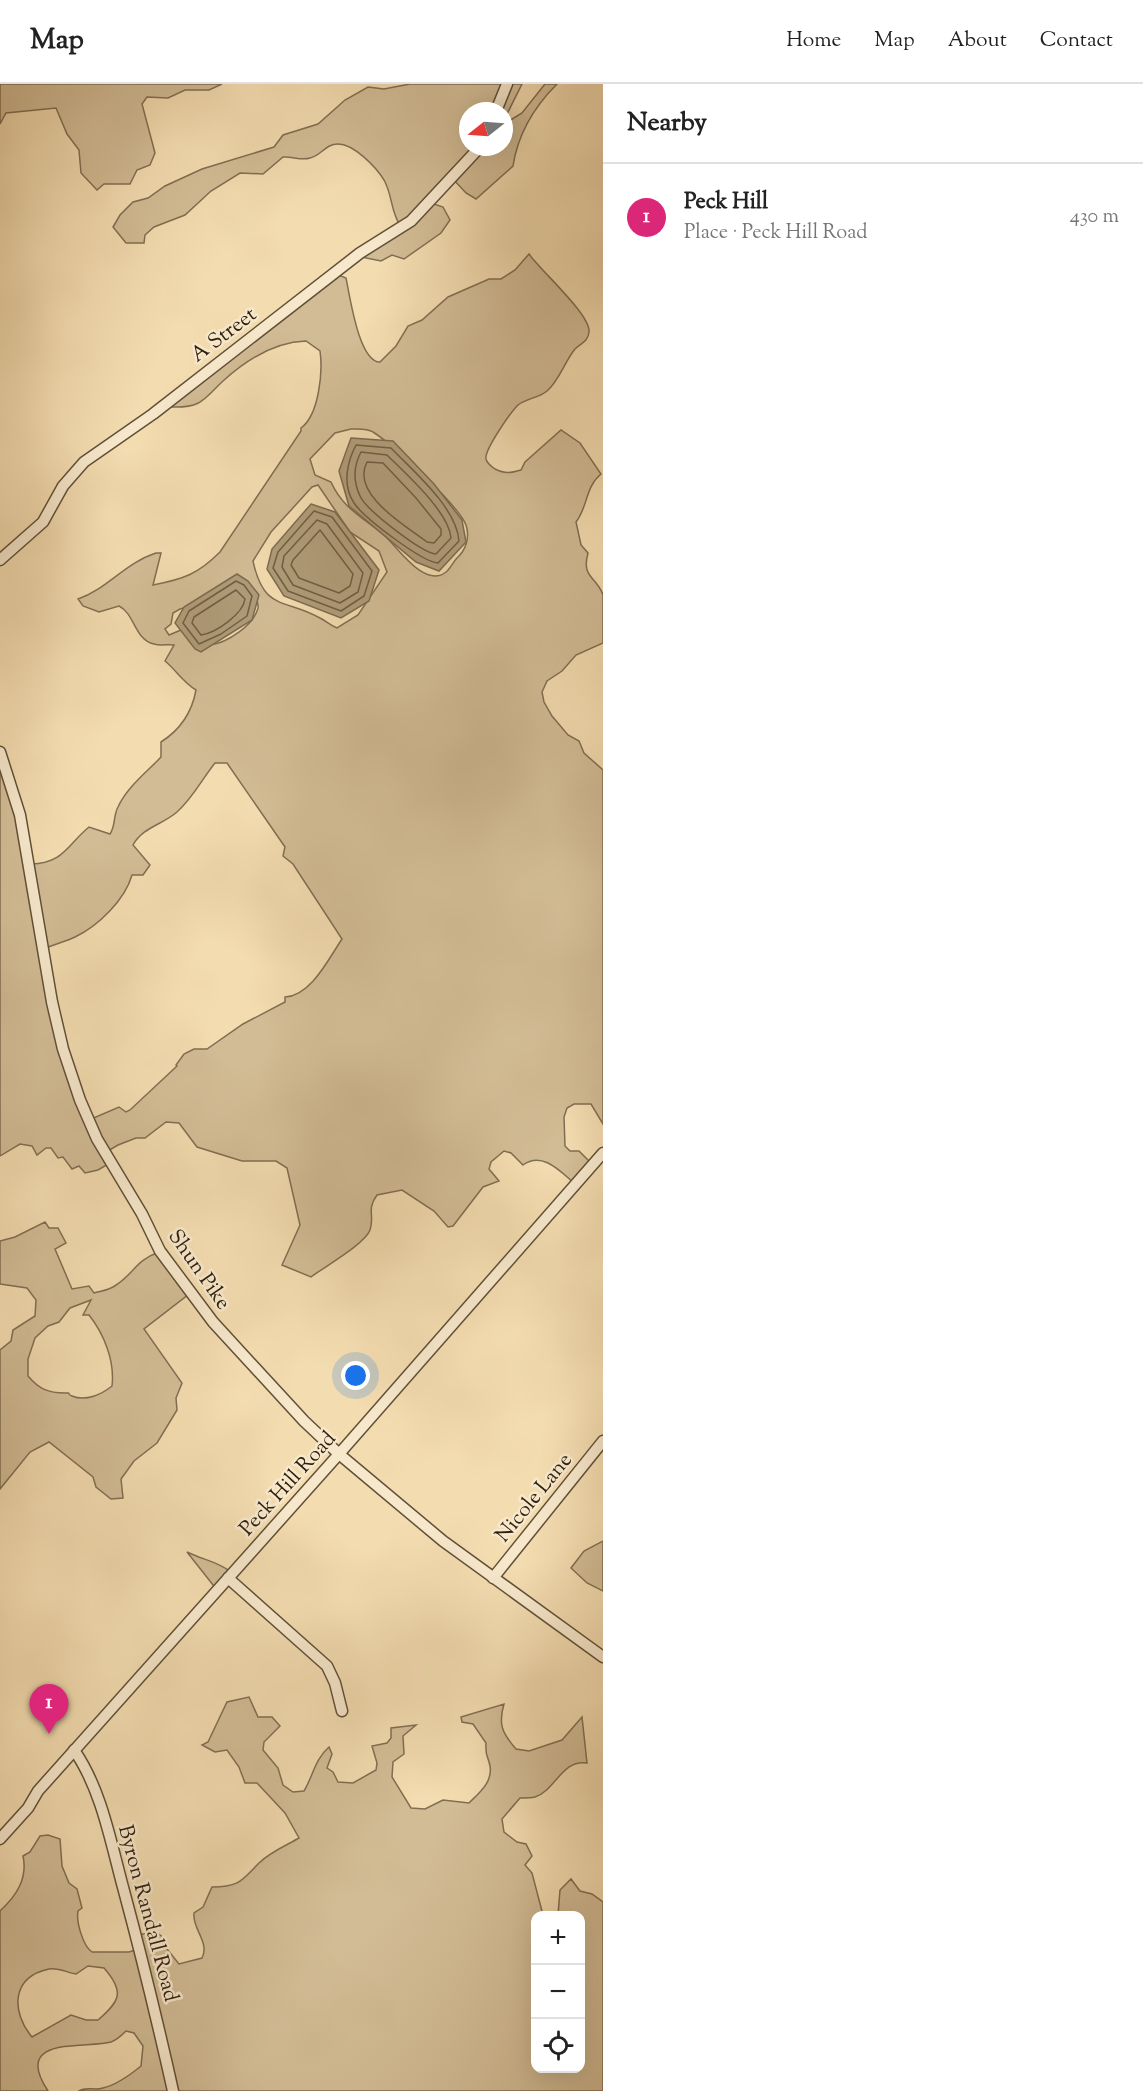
<!DOCTYPE html>
<meta charset="utf-8">
<style>
body{margin:0;font-family:"Sorts Mill Goudy",serif;background:#f6f6f6;color:#222}
.controls{position:absolute;right:18px;bottom:18px;display:grid;overflow:hidden;border-radius:12px;box-shadow:0 6px 24px #0002}
.controls button{width:54px;height:54px;display:grid;place-items:center;padding:0;border:0;border-bottom:2px solid #e0e0e0;background:#fff;color:#222;font:30px sans-serif}
.compass{position:absolute;left:459px;top:18px;width:54px;height:54px;border-radius:50%;background:#fff;box-shadow:0 6px 24px #0002;rotate:253deg}
.you{position:absolute;left:356px;top:1292px;width:21px;height:21px;margin:-15px;border:4px solid #fff;border-radius:50%;background:#1a73e8;box-shadow:0 0 0 9px #1a73e833}
.badge{display:grid;place-items:center;width:39px;height:39px;border-radius:50%;background:#db2777;color:#fff;font-size:20px;font-weight:700}
.pin{position:absolute;translate:-50% -50px;filter:drop-shadow(0 2px 3px #0008)}
.pin::after{content:'';position:absolute;top:32px;width:21px;height:18px;background:inherit;clip-path:polygon(0 0,100% 0,50% 100%)}
.list{margin:0;padding:0;list-style:none}
h2{display:flex;justify-content:space-between;align-items:center;height:78px;margin:0;padding:0 24px;font-size:26px}
h2 small{font-size:20px;font-weight:400;color:#767676}
.list li{display:grid;grid-template-columns:39px 1fr auto;gap:18px;align-items:center;box-sizing:border-box;height:108px;padding:0 24px;border-top:2px solid #e0e0e0}
.list b{display:block;font-size:22px;white-space:nowrap}
.list p{margin:0;font-size:20px;white-space:nowrap;color:#767676}
.list em{font-size:20px;font-style:normal;color:#767676}
.icon{flex:none;width:33px;height:33px;fill:none;stroke:currentColor;stroke-width:2;stroke-linecap:round;stroke-linejoin:round}
.map{position:relative;flex:none;width:603px;height:2007px;overflow:hidden}
header{display:flex;align-items:center;gap:36px;box-sizing:border-box;height:84px;padding:0 30px;background:#fff;border-bottom:2px solid #e0e0e0}
header strong{font-size:28px}
nav{display:flex;gap:33px;margin-inline-start:auto;font-size:21px}
main{display:flex}
aside{flex:1;background:#fff}
.map>svg:first-child{display:block}
</style>
<header>
<strong>Map</strong>
<nav><a>Home</a><a>Map</a><a>About</a><a>Contact</a></nav>
</header>
<main>
<div class="map">
<svg width="603" height="2007" viewBox="0 0 603 2007">
<rect width="100%" height="100%" fill="#f3dcb0"/>
<filter id="stains"><feTurbulence type="fractalNoise" baseFrequency=".00333" numOctaves="4"/><feColorMatrix values="0 0 0 0 .2 0 0 0 0 .09 0 0 0 0 .02 0 0 0 .5 -.17"/></filter>
<radialGradient id="worn" r=".72"><stop offset=".6" stop-color="#630" stop-opacity="0"/><stop offset="1" stop-color="#630" stop-opacity=".3"/></radialGradient>
<g fill="#d2bc95" stroke="#806e52" stroke-width="1.5" fill-rule="evenodd">
<path d="M0 0H222L209 6H185L168 14 147 13 142 20 155 69 150 81 137 86 130 100H104L97 106 81 89 79 66 67 50 56 24 6 29 0 40Z"/>
<path d="M410 0H522L507 30 509 37 522 29 545 0H557C534 23 518 49 513 82L476 115 466 109 452 94 431 119 443 123 450 136 441 149 404 175 392 171 381 177 356 172 401 143C390 127 393 112 384 96 376 83 354 60 338 60 325 60 321 72 310 74 301 77 292 72 283 73L263 90 240 89 211 107 185 131 154 143 145 151 144 159H126L113 143 120 131 133 118 148 114 165 102 202 85 274 63 283 51 318 40 345 16 368 3 384 5ZM468 27H504V63H468Z"/>
<path d="M529 170C540 186 591 231 589 248 588 258 581 259 575 265 565 277 559 297 547 307 539 314 527 314 518 321 511 328 484 366 486 375 487 379 492 383 495 385 505 390 511 389 521 386L525 378 561 346 580 359 601 390C585 403 588 423 576 438L581 461 588 469C581 494 597 493 603 511 603 524 603 545 603 559L576 571 562 587 547 597 542 608 544 618 552 632 568 651 579 657 584 669 603 686V1040L591 1020H574L567 1024 564 1033 565 1062 570 1067H579L591 1079 574 1099C560 1087 542 1067 523 1081L511 1069 504 1067 491 1078 489 1085 499 1097 483 1103 453 1142 448 1143 434 1127 402 1106 377 1111C366 1126 375 1131 370 1146 365 1160 324 1183 311 1193L282 1181 300 1141 287 1084 276 1077H242L197 1063 179 1039 166 1038 145 1054H136L118 1061 106 1068 110 1079 98 1086 85 1089 79 1082 72 1085 63 1073 58 1074 51 1064H46L37 1071 32 1062 20 1060 0 1072V670L31 780C64 779 67 761 89 743L110 750C116 741 113 732 118 723 127 703 146 689 161 673V658C180 646 192 628 196 606 183 598 176 586 165 577L174 561C168 560 160 562 154 560 134 555 135 530 119 522L99 528 83 522 78 515C107 505 125 479 156 469H161L153 501C184 495 198 490 220 468L301 347V344C319 331 323 288 320 267L306 257C274 258 246 276 223 297 204 315 202 324 172 323L176 317 334 189 346 194C350 213 359 278 380 278L396 262 408 242 422 236 448 213 489 195H501L515 186ZM351 345C358 345 367 344 373 348 392 360 459 422 466 441 470 453 466 466 457 474 453 478 450 485 446 488 425 505 398 464 385 452 364 434 343 425 331 398L315 391 310 375 335 349ZM318 401 350 448 379 467 387 488 358 531 337 544C330 541 326 537 320 534 285 514 264 528 253 477L271 448 312 403ZM253 506C255 511 259 519 258 524 254 541 227 559 210 561 204 562 197 560 191 559L181 546 169 551 165 545 171 540 173 529 180 525ZM215 679H227L285 763 283 772 293 780 342 855C329 874 311 912 285 913V918L243 940 207 965H194L184 970 176 981 177 982 130 1026 126 1028 119 1023 89 1036 51 920 44 865C54 860 65 858 75 853 98 842 125 816 132 791H143L150 781 133 761C143 743 162 741 177 728 193 714 202 695 215 679Z"/>
<path d="M45 1138 49 1144H58L66 1159 55 1165 72 1205 89 1202 94 1209C101 1207 108 1206 113 1203 134 1191 134 1177 159 1168L189 1210 144 1245 182 1299 176 1314 177 1326 157 1359 134 1377 121 1395 123 1414 111 1415 96 1403 93 1393 49 1358 30 1368 0 1405V1266L11 1257 13 1246 35 1232 36 1216 27 1204 0 1200V1157L15 1153ZM91 1216 83 1231H89C104 1250 115 1277 112 1302 102 1310 86 1318 72 1312 65 1309 73 1309 65 1309 48 1309 39 1305 28 1292V1275L35 1254 48 1242 59 1238 70 1224Z"/>
<path d="M603 1457V1507L587 1499 571 1484 584 1467Z"/>
<path d="M187 1468C203 1476 217 1477 231 1488L217 1506Z"/>
<path d="M249 1613 258 1633H272L280 1642 264 1658 263 1666 278 1684 283 1701 293 1708 304 1707C313 1692 315 1675 329 1663L332 1670 327 1684 333 1688 338 1698 353 1699 376 1686 377 1679 372 1662 387 1659 391 1654V1644L416 1641 403 1652 404 1670 393 1678 392 1693 411 1724 425 1725 443 1716 469 1719C479 1709 493 1698 490 1682 488 1671 485 1673 486 1659L473 1640 462 1638 461 1633 504 1620C498 1640 502 1649 516 1665L529 1667 562 1656 582 1633 587 1679C562 1675 556 1706 535 1713 531 1714 525 1714 520 1714L502 1735 504 1748 517 1758 526 1760 532 1772 525 1781 532 1789 543 1831 536 1832V1984H580V1832L558 1831 560 1806 571 1795 580 1807 592 1810 603 1818V2007H79C87 2002 94 2007 103 2004 117 2001 130 1991 141 1982L143 1962 134 1949 126 1947C122 1951 117 1956 111 1958 86 1965 11 1951 48 2007H0V1827C16 1812 28 1795 23 1772L30 1768 40 1752 48 1751 60 1755 62 1782 69 1799 77 1805 82 1824 78 1827C76 1838 83 1862 92 1868H129L142 1864 139 1851 155 1847 165 1855 167 1865 179 1880 202 1874C210 1858 192 1845 194 1829L203 1823 212 1803C240 1803 242 1796 259 1779 270 1768 287 1761 299 1754L285 1729 257 1699H245L239 1683 227 1666 215 1668 202 1661 208 1658 227 1618ZM88 1882 104 1884C125 1908 120 1917 98 1936H86L71 1931 32 1953C11 1928 11 1893 49 1885 59 1883 67 1889 76 1890Z"/>
</g>
<g fill="#b09c79" stroke="#7c6b4f" stroke-width="1.5">
<path d="M351 354 393 357 434 400 462 436 466 458 439 487 416 478 349 422 339 387Z"/>
<path d="M311 420 335 428 379 486 369 517 341 534 284 512 267 485 272 465Z"/>
<path d="M237 490 248 497 259 511 252 536 201 568 195 565 175 539 184 523Z"/>
</g>
<g fill="none" stroke-linecap="round" stroke-linejoin="round">
<g stroke="#705e44" stroke-width="1.5">
<path d="M356 361 391 364C413 387 457 424 459 457L438 479C422 478 364 434 354 419 342 401 347 378 356 361Z"/>
<path d="M361 368 387 371C406 390 449 428 451 454L436 470C422 469 366 426 360 412 353 397 353 383 361 368Z"/>
<path d="M367 378 383 379 416 414 441 445V451L434 459 427 458C406 442 350 410 367 378Z"/>
<path d="M314 427 332 433 372 487 364 512 341 527 288 507 273 484 278 468Z"/>
<path d="M317 436 327 440 363 489 358 508 340 519 293 501 282 483 284 472Z"/>
<path d="M320 446 353 490 350 502 339 509 299 494 291 481 293 476Z"/>
<path d="M236 497 244 501 252 512 247 532 221 550 199 560 183 539 189 527Z"/>
<path d="M236 506 245 515C243 530 216 549 201 551L192 539 194 533Z"/>
</g>
<defs>
<g id="minor">
<path d="M496 27 507 0"/>
<path d="M0 476 43 438 63 402 84 378 153 330 360 169 411 137 480 63"/>
<path d="M0 668 20 731 52 918 63 965 80 1016 97 1055 142 1130 160 1167 213 1238 304 1337 339 1370 443 1457 603 1573"/>
<path d="M228 1494 327 1582 335 1599 342 1627"/>
<path d="M493 1494 603 1357"/>
<path d="M74 1666C102 1706 111 1760 124 1807 142 1874 158 1940 173 2007"/>
<path d="M0 1755 28 1724 38 1707 339 1370 603 1069"/>
</g>
</defs>
<use href="#minor" stroke="#605037" stroke-width="13"/>
<use href="#minor" stroke="#f7e8cc" stroke-width="10"/>
</g>
<g text-anchor="middle" stroke-width="5" stroke-linejoin="round" paint-order="stroke">
<g font-size="21" fill="#2f210f" stroke="#f7e8cc">
<text transform="translate(223 250) rotate(-37)" y="7">A Street</text>
<text transform="translate(200 1185) rotate(55)" y="7">Shun Pike</text>
<text transform="translate(287 1399) rotate(-48)" y="7">Peck Hill Road</text>
<text transform="translate(533 1413) rotate(-51)" y="7">Nicole Lane</text>
<text transform="translate(149 1829) rotate(75)" y="7">Byron Randall Road</text>
</g>
</g>
<rect width="100%" height="100%" filter="url(#stains)"/>
<rect width="100%" height="100%" fill="url(#worn)"/>
</svg>
<div class="controls">
<button>+</button>
<button>−</button>
<button><svg class="icon" aria-label="locate" viewBox="0 0 24 24"><circle cx="12" cy="12" r="6"/><path d="M12 2v4M12 18v4M2 12h4M18 12h4"/></svg></button>
</div>
<svg class="compass" viewBox="-18 -18 36 36"><path d="M0-13l5 13h-10z" fill="#e53935"/><path d="M0 13l5-13h-10z" fill="#767676"/></svg>
<div class="you"></div>
<div class="pin badge" style="left:49px;top:1650px">1</div>
</div>
<aside>
<h2>Nearby<small></small></h2>
<ul class="list">
<li><span class="badge">1</span><div><b>Peck Hill</b><p>Place · Peck Hill Road</p></div><em>430 m</em></li>
</ul>
</aside>
</main>
